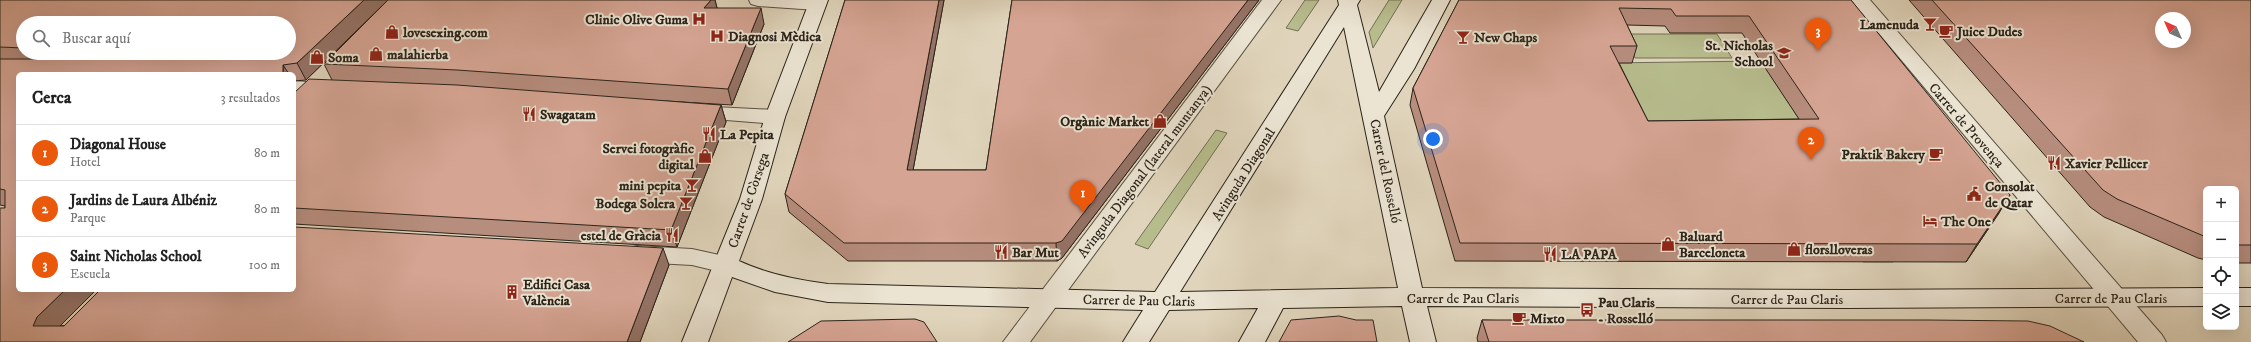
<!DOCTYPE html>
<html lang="es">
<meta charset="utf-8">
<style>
body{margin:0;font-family:"IM FELL DW Pica",serif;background:#f6f6f6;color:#222}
.controls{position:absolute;right:12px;bottom:12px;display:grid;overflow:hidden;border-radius:6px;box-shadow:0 4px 16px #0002}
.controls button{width:36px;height:36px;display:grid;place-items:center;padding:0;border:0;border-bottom:1px solid #e0e0e0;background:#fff;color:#222;font:20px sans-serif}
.compass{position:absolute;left:2155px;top:12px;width:36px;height:36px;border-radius:50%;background:#fff;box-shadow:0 4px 16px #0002;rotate:315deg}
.you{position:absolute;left:1433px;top:139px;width:14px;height:14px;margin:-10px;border:3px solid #fff;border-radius:50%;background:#1a73e8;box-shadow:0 0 0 6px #1a73e833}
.badge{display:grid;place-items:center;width:26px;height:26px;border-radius:50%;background:#ea580c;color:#fff;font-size:13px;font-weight:700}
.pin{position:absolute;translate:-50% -33px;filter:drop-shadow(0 1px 2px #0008)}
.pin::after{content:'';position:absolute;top:21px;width:14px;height:12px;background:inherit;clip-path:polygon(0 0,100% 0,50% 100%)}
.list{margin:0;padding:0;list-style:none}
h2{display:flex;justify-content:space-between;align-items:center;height:52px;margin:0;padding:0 16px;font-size:17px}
h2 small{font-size:13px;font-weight:400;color:#767676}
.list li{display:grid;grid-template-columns:26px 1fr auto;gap:12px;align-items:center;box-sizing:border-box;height:56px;padding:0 16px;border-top:1px solid #e0e0e0}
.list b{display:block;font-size:15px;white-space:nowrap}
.list p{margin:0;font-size:13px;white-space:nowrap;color:#767676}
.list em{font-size:13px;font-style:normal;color:#767676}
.icon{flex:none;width:22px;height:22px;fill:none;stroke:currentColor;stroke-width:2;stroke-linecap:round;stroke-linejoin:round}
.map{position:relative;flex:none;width:2251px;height:342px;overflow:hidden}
.search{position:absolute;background:#fff;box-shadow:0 4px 16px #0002;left:16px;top:16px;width:280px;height:44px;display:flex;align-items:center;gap:10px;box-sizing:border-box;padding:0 14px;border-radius:22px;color:#767676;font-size:15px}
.panel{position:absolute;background:#fff;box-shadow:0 4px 16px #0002;left:16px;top:72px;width:280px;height:220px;border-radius:6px}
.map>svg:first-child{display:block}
</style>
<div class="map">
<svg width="2251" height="342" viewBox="0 0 2251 342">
<rect width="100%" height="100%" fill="#e0d5bc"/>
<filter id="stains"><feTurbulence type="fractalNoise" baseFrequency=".005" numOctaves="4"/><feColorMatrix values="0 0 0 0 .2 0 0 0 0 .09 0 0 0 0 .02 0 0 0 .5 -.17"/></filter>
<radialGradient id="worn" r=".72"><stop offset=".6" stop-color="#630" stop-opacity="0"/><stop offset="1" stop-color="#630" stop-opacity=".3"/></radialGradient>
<g fill="#b7bc8d" stroke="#717053">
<path d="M1305 0H1319L1298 31 1286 28Z"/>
<path d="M1389 0H1402L1373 48 1369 32Z"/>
<path d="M1624 34H1717L1732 58H1635Z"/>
<path d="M1761 61 1893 262H1863L1805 171 1642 138 1606 63Z"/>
<path d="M1216 130 1227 133 1148 249 1135 244Z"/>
</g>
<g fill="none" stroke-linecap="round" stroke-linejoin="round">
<defs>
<g id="street">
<path d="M749 0H823L826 4 824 8 817 10 758 6 751 4Z"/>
<path d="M1262 0H1281L1030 342H1003Z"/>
<path d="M1851 0H1870L2162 335 2166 342H2138Z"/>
<path d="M294 81 336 84 339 88 336 92 329 94 294 93Z"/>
<path d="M695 106 775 110 782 112 785 117 782 122 775 124 688 117 685 112 688 107Z"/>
<path d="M637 246 692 249 733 258 737 264 733 270 725 273 692 265 637 262 629 260 625 254 629 248Z"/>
</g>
<g id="secondary">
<path d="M810 0H828L785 117 762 199 739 261C767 274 797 280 828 284L1155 292 1339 5 1338 0H1360L1357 5 1379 92 1432 0H1450L1414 69 1384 116 1422 288 1845 290 2206 288V306L1845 308 1427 306 1436 342H1410L1402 306 1283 308 1265 342H1239L1258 308 1169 310 1149 342H1123L1143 310 828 302 775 292 732 277 708 342H682L740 199 765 117ZM1344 27 1398 288 1180 292Z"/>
<rect x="2236" y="288" width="15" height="18"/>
</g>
</defs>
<use href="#street" stroke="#585042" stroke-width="2"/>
<use href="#secondary" stroke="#2b2319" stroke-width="2"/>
<use href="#street" fill="#ebe4d3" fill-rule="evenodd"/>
<use href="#secondary" fill="#ebe4d3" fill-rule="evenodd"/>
</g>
<g fill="#b78d7e" stroke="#2b2319" fill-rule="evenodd">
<path d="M0 0H388L306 80 294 81V74H18V290H96L60 326 669 265 640 342H0L5 206 0 205ZM23 23 289 53H23Z"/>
<path d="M388 0H715L717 8 764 24 732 105 649 100 721 105 726 122 677 247 294 224V93L332 80 324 64Z"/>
<path d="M845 0H944L913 170H986L1012 0H1259L1062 258 1057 261H848L789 212 785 194Z"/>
<path d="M1459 0H1851L1999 213 1966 262 1455 261 1410 105 1413 88ZM1627 25 1665 26 1670 33H1742L1799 119 1648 121 1619 63H1632L1637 46Z"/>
<path d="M1909 0H2251V263H2236V189H2206V260L2198 258 2104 217 2090 207Z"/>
<path d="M1482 320 2084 342H1478L1477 338Z"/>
</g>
<g fill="#957367" stroke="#2b2319">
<path d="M364 0H388L306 80 297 63Z"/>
<path d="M711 0H715L718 12 704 8Z"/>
<path d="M939 0H944L910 187 907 170Z"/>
<path d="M1248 0H1259L1062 258 1057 261 1056 243Z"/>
<path d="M761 8 764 24 732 105 728 89Z"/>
<path d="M283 65 289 74H283Z"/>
<path d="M721 105 726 122 677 247 671 230Z"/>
<path d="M2010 195 1999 213 1966 262 1977 244Z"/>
<path d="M663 248 669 265 640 342H627Z"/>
<path d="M65 290H96L52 334 33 326 37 317Z"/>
</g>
<g fill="#d5a493" stroke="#2b2319" fill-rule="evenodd">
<path d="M0 0H364L297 63 283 65V74H18V290H65L37 317 33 326H64L100 290H294V227L663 248 627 342H0V208H5V190L0 189V59H72L69 53H289V23H23V48L0 47Z"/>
<path d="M388 0H711L704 8H761L728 89 457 70 324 64Z"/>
<path d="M845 0H939L907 170H986L1012 0H1248L1062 241 1056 243H844L785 194Z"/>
<path d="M1459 0H1851L2010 195 1977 244 1460 243 1413 88ZM1619 8 1671 9 1676 16H1749L1819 119 1648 121 1610 46H1637Z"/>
<path d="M1932 0H2251V245H2236V189H2206V237L2117 199 2103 190ZM2161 18H2185V42H2161Z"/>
<path d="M309 79 457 85 721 105 671 230 294 208V93Z"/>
<path d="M1339 316 1356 320H1373L1377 342H1279L1291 320Z"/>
<path d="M915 319 924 322 937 342H788L821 321Z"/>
<path d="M1482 320H1928L2028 321 2050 326 2084 342H1489Z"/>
</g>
<defs>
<symbol id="hospital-bare" viewBox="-9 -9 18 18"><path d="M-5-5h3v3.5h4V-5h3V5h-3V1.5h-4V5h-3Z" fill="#8f2418" stroke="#ebe4d3" stroke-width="2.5" paint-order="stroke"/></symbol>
<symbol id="bar-bare" viewBox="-9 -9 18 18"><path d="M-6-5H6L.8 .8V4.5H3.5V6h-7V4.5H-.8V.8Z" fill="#8f2418" stroke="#ebe4d3" stroke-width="2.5" paint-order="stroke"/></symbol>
<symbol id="cafe-bare" viewBox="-9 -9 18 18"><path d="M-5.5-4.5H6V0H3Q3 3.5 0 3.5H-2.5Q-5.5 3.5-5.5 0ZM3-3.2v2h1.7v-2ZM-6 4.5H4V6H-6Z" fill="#8f2418" stroke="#ebe4d3" stroke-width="2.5" paint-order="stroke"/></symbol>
<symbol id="shop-bare" viewBox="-9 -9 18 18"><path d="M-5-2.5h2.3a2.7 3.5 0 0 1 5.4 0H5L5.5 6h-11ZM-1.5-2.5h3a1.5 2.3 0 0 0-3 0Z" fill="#8f2418" stroke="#ebe4d3" stroke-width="2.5" paint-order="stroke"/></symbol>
<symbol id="school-bare" viewBox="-9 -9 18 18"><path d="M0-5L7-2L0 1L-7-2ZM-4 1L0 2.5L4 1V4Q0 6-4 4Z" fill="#8f2418" stroke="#ebe4d3" stroke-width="2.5" paint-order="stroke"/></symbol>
<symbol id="restaurant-bare" viewBox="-9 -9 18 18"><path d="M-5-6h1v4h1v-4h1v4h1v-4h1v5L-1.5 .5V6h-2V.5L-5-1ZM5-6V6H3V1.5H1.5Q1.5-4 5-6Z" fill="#8f2418" stroke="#ebe4d3" stroke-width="2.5" paint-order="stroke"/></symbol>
<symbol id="civic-bare" viewBox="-9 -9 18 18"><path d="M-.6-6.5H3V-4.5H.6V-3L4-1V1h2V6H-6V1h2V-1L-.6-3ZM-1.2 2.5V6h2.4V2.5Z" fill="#8f2418" stroke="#ebe4d3" stroke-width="2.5" paint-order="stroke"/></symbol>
<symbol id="hotel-bare" viewBox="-9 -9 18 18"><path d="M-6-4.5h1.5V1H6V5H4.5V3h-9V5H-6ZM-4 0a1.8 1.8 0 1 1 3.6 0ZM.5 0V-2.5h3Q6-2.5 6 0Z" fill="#8f2418" stroke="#ebe4d3" stroke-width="2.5" paint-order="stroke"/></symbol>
<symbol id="building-bare" viewBox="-9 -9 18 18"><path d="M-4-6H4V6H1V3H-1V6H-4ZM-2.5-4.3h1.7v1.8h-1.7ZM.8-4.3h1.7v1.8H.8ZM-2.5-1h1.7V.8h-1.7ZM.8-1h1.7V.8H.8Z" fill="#8f2418" stroke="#ebe4d3" stroke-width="2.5" paint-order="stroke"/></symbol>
<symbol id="bus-bare" viewBox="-9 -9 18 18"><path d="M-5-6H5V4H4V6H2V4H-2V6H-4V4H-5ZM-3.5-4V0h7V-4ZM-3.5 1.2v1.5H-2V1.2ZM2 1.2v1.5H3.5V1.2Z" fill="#8f2418" stroke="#ebe4d3" stroke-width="2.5" paint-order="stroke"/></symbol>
</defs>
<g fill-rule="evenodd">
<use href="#hospital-bare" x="689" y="9" width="20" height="20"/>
<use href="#bar-bare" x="1920" y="14" width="20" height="20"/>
<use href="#cafe-bare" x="1936" y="21" width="20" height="20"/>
<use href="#shop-bare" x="382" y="22" width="20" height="20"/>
<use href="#hospital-bare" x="707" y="26" width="20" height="20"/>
<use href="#bar-bare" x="1453" y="27" width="20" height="20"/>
<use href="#school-bare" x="1774" y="43" width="20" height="20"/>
<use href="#shop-bare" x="366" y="44" width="20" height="20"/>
<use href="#shop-bare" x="307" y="47" width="20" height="20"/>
<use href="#restaurant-bare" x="519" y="104" width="20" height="20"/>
<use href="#shop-bare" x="1150" y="111" width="20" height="20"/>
<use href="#restaurant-bare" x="699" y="124" width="20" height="20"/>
<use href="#cafe-bare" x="1926" y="144" width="20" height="20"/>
<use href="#shop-bare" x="695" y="146" width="20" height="20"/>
<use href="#restaurant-bare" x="2044" y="153" width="20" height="20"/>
<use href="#bar-bare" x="682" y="175" width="20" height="20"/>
<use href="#civic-bare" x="1964" y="184" width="20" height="20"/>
<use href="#bar-bare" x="676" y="193" width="20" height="20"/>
<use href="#hotel-bare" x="1920" y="211" width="20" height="20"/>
<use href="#restaurant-bare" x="662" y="225" width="20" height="20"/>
<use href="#shop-bare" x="1658" y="234" width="20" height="20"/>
<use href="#shop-bare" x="1784" y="239" width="20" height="20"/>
<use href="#restaurant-bare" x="991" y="242" width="20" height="20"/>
<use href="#restaurant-bare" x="1540" y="244" width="20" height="20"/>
<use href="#building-bare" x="502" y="282" width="20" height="20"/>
<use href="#bus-bare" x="1577" y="300" width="20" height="20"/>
<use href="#cafe-bare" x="1509" y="308" width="20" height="20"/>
</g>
<g text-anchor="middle" stroke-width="4" stroke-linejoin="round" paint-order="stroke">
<g font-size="14" font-weight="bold" fill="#2b2319" stroke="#ebe4d3" text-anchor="start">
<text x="688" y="24" text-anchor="end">Clinic Olive Guma</text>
<text x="1919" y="29" text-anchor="end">Lamenuda</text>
<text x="1957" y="36">Juice Dudes</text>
<text x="403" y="37">lovesexing.com</text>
<text x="728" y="41">Diagnosi Mèdica</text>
<text x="1474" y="42">New Chaps</text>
<text x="1773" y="50" text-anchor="end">St. Nicholas<tspan x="1773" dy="16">School</tspan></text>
<text x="387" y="59">malahierba</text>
<text x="328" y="62">Soma</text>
<text x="540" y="119">Swagatam</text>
<text x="1149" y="126" text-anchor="end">Orgànic Market</text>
<text x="720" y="139">La Pepita</text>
<text x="694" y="153" text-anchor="end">Servei fotogràfic<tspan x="694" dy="16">digital</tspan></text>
<text x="1925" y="159" text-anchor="end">Praktik Bakery</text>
<text x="2065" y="168">Xavier Pellicer</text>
<text x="681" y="190" text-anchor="end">mini pepita</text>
<text x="1985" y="191">Consolat<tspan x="1985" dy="16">de Qatar</tspan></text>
<text x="675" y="208" text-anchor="end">Bodega Solera</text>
<text x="1941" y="226">The One</text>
<text x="661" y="240" text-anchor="end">estel de Gràcia</text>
<text x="1679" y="241">Baluard<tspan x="1679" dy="16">Barceloneta</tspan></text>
<text x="1805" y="254">florslloveras</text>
<text x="1012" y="257">Bar Mut</text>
<text x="1561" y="259">LA PAPA</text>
<text x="523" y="289">Edifici Casa<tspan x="523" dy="16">València</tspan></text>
<text x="1598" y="307">Pau Claris<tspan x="1598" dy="16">- Rosselló</tspan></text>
<text x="1530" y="323">Mixto</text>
</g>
<g font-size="14" fill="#2b2319" stroke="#ebe4d3">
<text transform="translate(1967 125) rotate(49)" y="5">Carrer de Provença</text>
<text transform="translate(1144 171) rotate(-53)" y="5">Avinguda Diagonal (lateral muntanya)</text>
<text transform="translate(1386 171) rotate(78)" y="5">Carrer del Rosselló</text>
<text transform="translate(1243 174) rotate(-58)" y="5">Avinguda Diagonal</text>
<text transform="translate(748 200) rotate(-71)" y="5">Carrer de Còrsega</text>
<text x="1463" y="303">Carrer de Pau Claris</text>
<text x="2111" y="303">Carrer de Pau Claris</text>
<text x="1787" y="304">Carrer de Pau Claris</text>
<text transform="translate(1139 300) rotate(1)" y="5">Carrer de Pau Claris</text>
</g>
</g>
<rect width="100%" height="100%" filter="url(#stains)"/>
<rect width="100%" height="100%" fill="url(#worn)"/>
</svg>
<div class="controls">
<button>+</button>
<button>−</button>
<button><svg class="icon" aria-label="locate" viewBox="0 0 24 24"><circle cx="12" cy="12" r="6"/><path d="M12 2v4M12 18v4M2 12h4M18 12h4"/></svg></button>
<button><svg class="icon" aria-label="layers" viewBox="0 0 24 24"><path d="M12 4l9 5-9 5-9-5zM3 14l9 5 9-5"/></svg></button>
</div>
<svg class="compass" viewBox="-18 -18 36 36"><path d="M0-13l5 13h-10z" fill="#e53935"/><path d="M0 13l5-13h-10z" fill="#767676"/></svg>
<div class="you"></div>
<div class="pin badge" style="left:1083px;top:213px">1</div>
<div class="pin badge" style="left:1811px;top:160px">2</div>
<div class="pin badge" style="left:1818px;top:51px">3</div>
<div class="search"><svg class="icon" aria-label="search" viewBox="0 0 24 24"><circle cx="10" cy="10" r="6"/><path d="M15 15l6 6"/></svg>Buscar aquí</div>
<section class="panel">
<h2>Cerca<small>3 resultados</small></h2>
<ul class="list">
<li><span class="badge">1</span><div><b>Diagonal House</b><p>Hotel</p></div><em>80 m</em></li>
<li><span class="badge">2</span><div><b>Jardins de Laura Albéniz</b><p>Parque</p></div><em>80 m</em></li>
<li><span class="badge">3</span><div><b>Saint Nicholas School</b><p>Escuela</p></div><em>100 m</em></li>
</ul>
</section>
</div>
